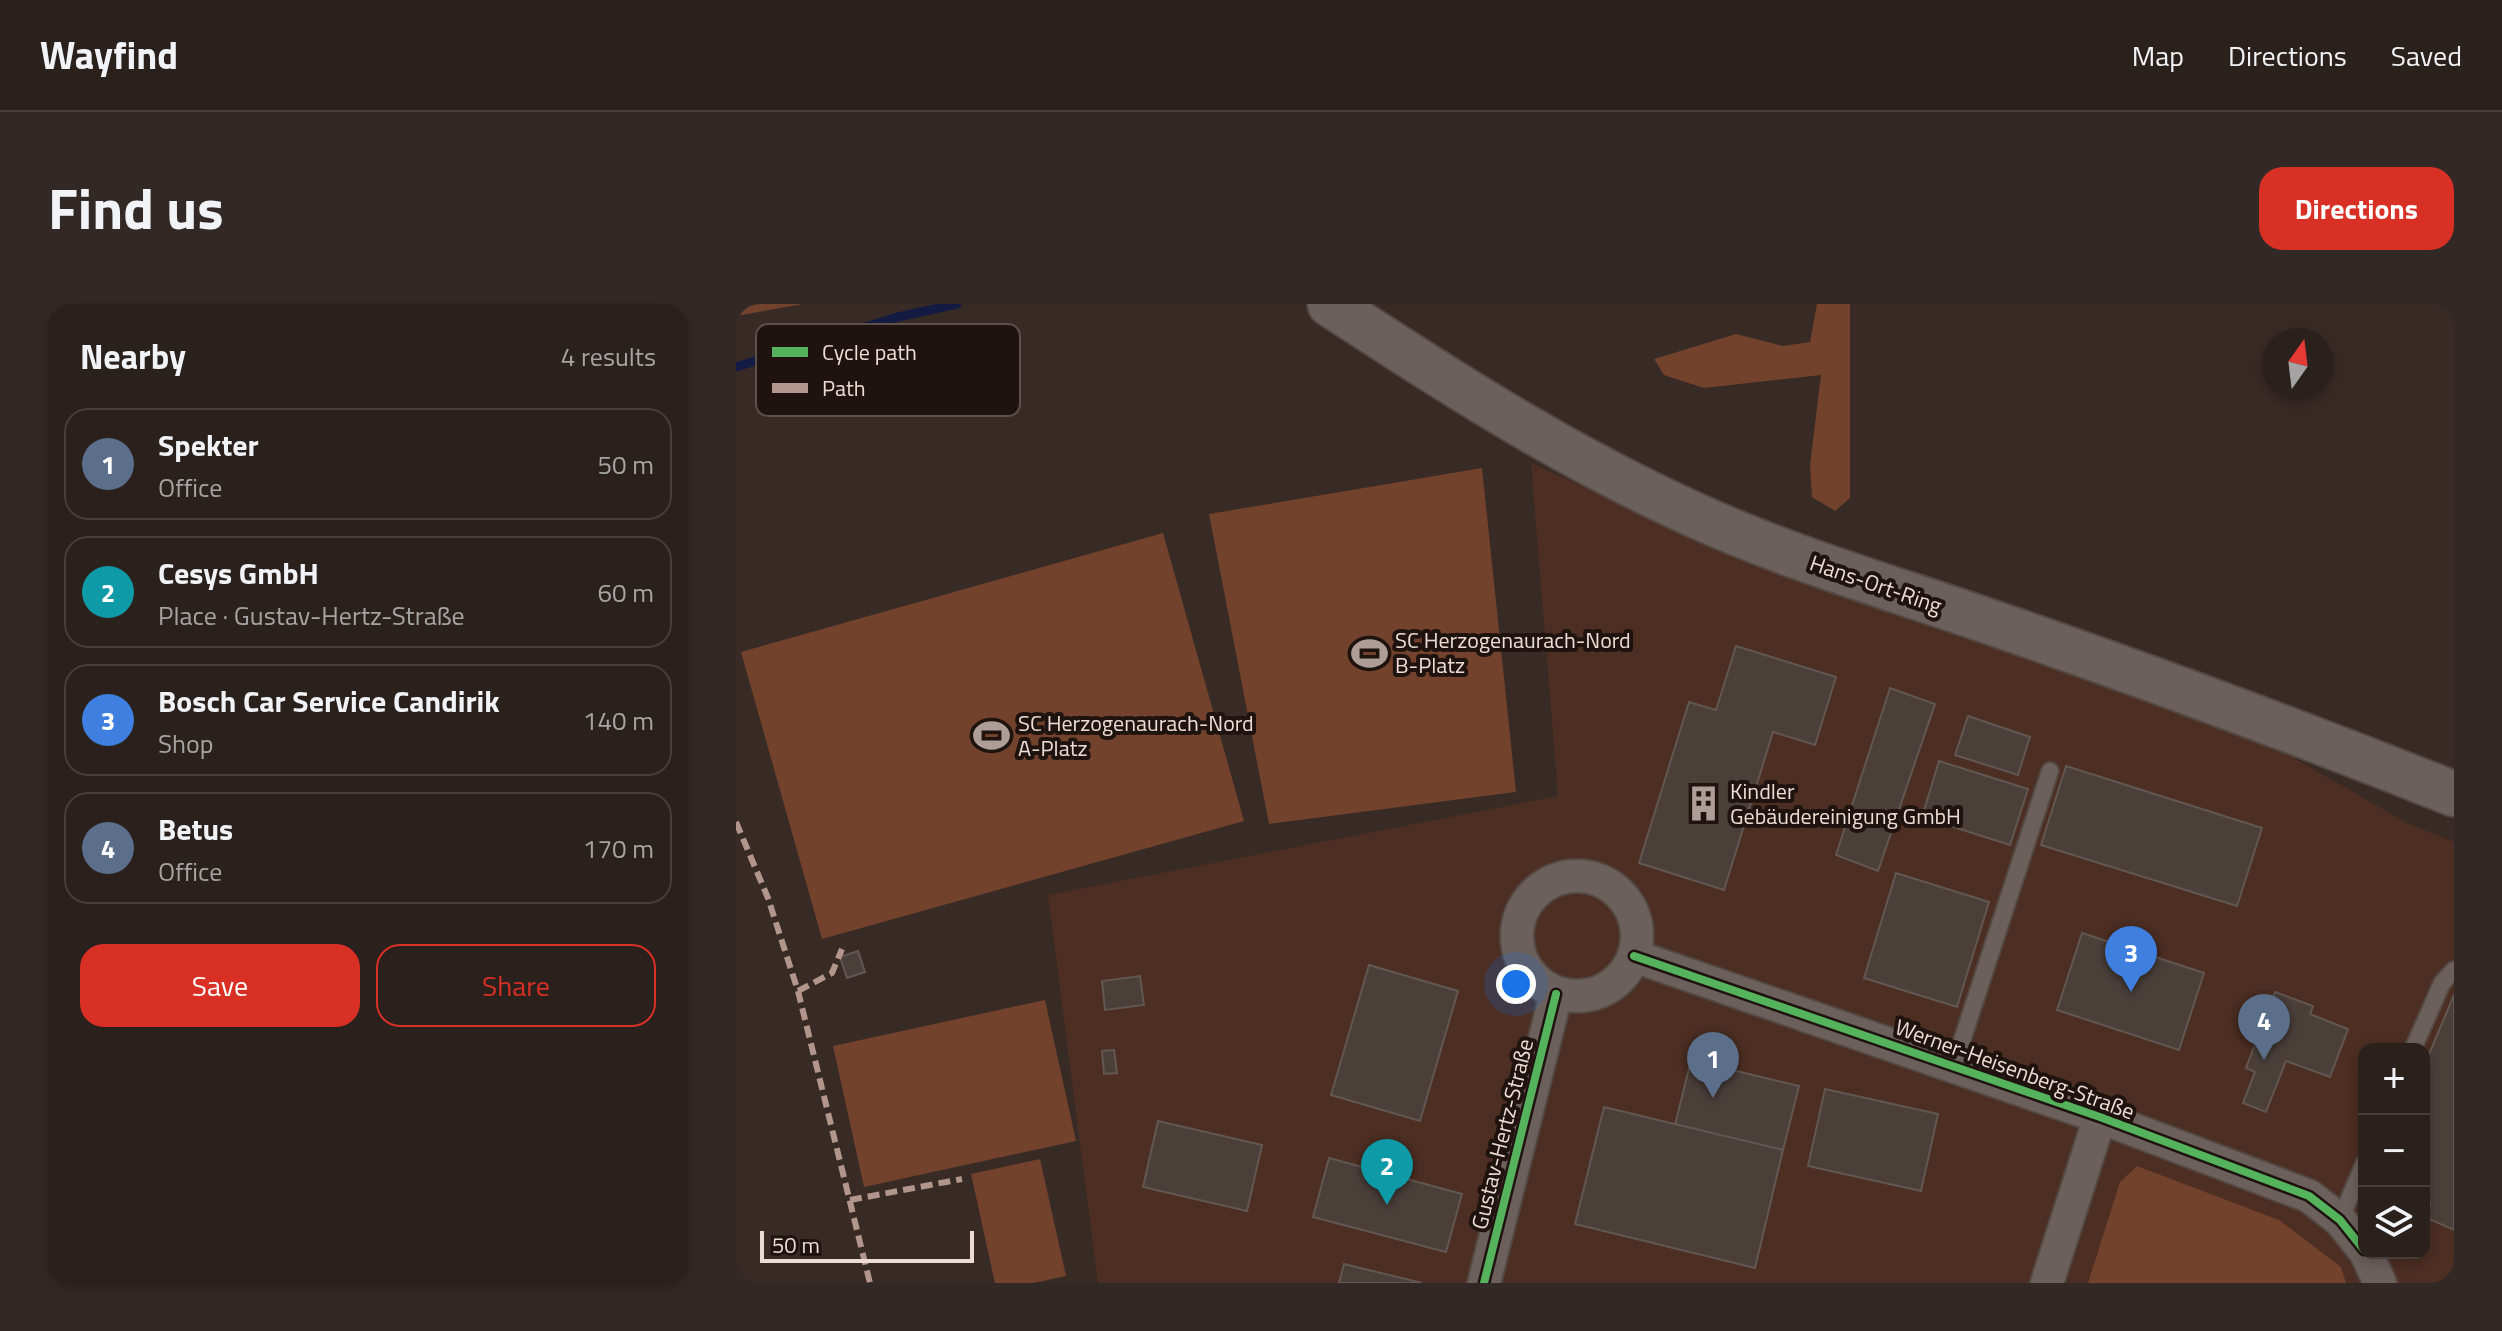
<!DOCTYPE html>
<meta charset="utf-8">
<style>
body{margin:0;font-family:"Titillium Web",sans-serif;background:#322825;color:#f1f3f6}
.controls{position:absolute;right:24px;bottom:24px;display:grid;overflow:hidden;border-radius:16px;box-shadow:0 4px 12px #0003}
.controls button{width:72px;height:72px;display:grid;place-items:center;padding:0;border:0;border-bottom:2px solid #463e3b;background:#2a201c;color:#f1f3f6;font:40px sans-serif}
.compass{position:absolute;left:1526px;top:24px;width:72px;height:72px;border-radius:50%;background:#2a201c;box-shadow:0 4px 12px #0003;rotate:14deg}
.scale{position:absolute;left:24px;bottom:20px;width:214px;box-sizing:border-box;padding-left:8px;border:4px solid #eddcd5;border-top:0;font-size:22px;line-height:28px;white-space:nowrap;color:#eddcd5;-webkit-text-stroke:6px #1f130f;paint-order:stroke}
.you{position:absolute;left:780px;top:680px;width:28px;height:28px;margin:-20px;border:6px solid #fff;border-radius:50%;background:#1a73e8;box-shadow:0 0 0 12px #1a73e833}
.badge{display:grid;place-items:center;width:52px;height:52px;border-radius:50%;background:#d93025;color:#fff;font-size:26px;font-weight:700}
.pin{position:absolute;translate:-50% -66px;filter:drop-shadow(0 2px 4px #0008)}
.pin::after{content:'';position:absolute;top:42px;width:28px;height:24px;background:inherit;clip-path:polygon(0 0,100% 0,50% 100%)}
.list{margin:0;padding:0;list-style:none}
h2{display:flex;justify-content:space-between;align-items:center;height:104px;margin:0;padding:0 32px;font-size:34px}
h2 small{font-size:26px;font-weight:400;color:#a5a3a3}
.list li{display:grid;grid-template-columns:52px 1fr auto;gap:24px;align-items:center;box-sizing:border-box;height:112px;margin:0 16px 16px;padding:0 16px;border:2px solid #463e3b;border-radius:24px}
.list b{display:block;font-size:30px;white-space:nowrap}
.list p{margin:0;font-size:26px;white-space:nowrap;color:#a5a3a3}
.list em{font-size:26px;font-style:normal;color:#a5a3a3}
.actions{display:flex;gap:16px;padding:24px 32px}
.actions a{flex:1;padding:18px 0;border:2px solid #d93025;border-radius:24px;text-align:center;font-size:28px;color:#d93025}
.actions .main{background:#d93025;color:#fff}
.icon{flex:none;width:44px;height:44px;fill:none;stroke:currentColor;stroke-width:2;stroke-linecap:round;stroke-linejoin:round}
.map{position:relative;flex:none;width:1718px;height:979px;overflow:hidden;border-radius:24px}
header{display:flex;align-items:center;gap:48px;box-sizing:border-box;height:112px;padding:0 40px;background:#2a201c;border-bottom:2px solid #463e3b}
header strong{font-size:38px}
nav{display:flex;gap:44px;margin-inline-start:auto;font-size:28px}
.intro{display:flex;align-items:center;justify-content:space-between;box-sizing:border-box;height:192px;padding:0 48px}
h1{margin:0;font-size:56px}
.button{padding:20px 36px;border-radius:24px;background:#d93025;color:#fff;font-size:28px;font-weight:700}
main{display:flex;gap:48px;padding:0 48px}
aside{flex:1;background:#2a201c;border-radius:24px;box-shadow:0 4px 12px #0003}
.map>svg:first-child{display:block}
</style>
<header>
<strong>Wayfind</strong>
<nav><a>Map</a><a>Directions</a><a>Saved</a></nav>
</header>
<div class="intro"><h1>Find us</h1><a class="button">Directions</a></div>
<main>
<aside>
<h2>Nearby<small>4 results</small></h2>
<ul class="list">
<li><span class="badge" style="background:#5c6f8a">1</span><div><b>Spekter</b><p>Office</p></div><em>50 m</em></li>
<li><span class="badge" style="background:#0f9aa8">2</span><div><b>Cesys GmbH</b><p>Place · Gustav-Hertz-Straße</p></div><em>60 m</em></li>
<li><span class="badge" style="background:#3f7fe0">3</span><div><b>Bosch Car Service Candirik</b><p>Shop</p></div><em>140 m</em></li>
<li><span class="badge" style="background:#5c6f8a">4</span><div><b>Betus</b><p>Office</p></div><em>170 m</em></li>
</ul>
<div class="actions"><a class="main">Save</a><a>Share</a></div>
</aside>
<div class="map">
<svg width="1718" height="979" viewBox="0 0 1718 979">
<rect width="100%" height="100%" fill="#382a25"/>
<path fill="#4c2e22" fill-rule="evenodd" d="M795 159 980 243 1527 436 1671 519 1718 538V979H362L312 591 822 492ZM1628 745H1688V949H1628Z"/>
<g fill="#72422d">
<path d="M0 0H67L0 12Z"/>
<path d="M1081 0H1114V194L1099 207 1076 193 1074 161 1085 71 968 84 928 71 918 55 1000 30 1047 42 1074 38Z"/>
<path d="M746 164 780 488 533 520 473 210Z"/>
<path d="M427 229 508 517 86 635 5 348Z"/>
<path d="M309 696 340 837 128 883 97 742Z"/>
<path d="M304 855 330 972 297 979H259L235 870Z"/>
<path d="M1401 862 1543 916 1605 963 1610 979H1352L1384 878Z"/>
</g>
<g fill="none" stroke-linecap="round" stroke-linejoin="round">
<path stroke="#141b43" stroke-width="9" d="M0 63 162 13 221 0"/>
</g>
<g fill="#4b3f3a" stroke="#625752" stroke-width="2">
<path d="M1000 342 1100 373 1079 441 1037 428 988 586 903 559 953 398 980 406Z"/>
<path d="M1154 384 1199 400 1142 567 1100 551Z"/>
<path d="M1232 412 1294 433 1282 471 1219 451Z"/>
<path d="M1203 457 1292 485 1274 541 1186 513Z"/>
<path d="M1330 462 1526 524 1501 602 1305 541Z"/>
<path d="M1160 569 1253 598 1221 703 1128 674Z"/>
<path d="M1346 629 1468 669 1443 746 1321 706Z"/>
<path d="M122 647 129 668 111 674 104 653Z"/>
<path d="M633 661 722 687 684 817 595 791Z"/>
<path d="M404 672 408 701 369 706 366 677Z"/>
<path d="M1539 688 1577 702 1574 710 1612 725 1594 773 1550 757 1530 808 1507 799 1519 768 1510 764Z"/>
<path d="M1718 691V926L1689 913 1694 899 1688 897V762Z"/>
<path d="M378 746 381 769 368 770 366 747Z"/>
<path d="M955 756 1063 782 1047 846 939 821Z"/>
<path d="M1089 785 1202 810 1185 887 1072 862Z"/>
<path d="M868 803 1047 846 1019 964 839 920Z"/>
<path d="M422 817 526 841 511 907 407 883Z"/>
<path d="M593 854 726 890 710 948 577 913Z"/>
<path d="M608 960 686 979H603Z"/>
</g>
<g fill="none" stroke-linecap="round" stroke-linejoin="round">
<defs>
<g id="service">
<path d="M1677 745 1706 679 1718 666"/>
<path d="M1218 761 1314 467"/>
<path d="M1604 916 1628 860"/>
</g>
<g id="minor">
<circle cx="841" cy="632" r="60"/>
<path d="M898 652 1364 813 1573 892 1604 916 1628 946"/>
<path d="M1630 949 1644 979"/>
<path d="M748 979 820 690"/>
<path d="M1311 979 1364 813"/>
</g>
<path id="secondary" d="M594 0C710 76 825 150 952 208 1051 254 1157 284 1260 320 1414 373 1567 430 1718 490"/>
</defs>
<use href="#service" stroke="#544842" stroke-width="20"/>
<use href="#minor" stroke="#544842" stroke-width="36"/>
<use href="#secondary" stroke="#544842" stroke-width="48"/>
<use href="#service" stroke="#6b605b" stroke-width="16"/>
<use href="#minor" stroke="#6b605b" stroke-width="32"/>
<use href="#secondary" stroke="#6b605b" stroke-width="44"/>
<g stroke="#b2968c" stroke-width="6" stroke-dasharray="12 6" stroke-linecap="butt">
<path d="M0 518 32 594 62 687 134 979"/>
<path d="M62 687 96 669 106 645"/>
<path d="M114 896 226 875"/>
</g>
<defs>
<g id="cycleway">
<path d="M898 652 1364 813 1573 892 1604 916 1628 946"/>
<path d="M748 979 820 690"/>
</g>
</defs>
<use href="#cycleway" stroke="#1f130f" stroke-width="13"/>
<use href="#cycleway" stroke="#56b35d" stroke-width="8"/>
</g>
<defs>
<symbol id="stadium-bare" viewBox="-9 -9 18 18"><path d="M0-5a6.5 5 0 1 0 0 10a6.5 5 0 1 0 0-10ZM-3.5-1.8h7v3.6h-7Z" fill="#ae9e97" stroke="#1f130f" stroke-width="2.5" paint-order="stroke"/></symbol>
<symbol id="building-bare" viewBox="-9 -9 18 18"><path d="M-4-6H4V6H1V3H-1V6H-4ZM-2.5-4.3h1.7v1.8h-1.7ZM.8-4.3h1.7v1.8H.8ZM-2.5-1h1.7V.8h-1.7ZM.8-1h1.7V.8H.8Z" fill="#ae9e97" stroke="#1f130f" stroke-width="2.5" paint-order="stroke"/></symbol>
</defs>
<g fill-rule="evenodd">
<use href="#stadium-bare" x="608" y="324" width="51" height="51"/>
<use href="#stadium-bare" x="230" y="406" width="51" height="51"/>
<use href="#building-bare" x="942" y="474" width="51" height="51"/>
</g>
<g text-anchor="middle" stroke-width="8" stroke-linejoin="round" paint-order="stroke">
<g font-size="22" fill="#eddcd5" stroke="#1f130f">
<text transform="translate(1140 280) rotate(19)" y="8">Hans-Ort-Ring</text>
<text transform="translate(1279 765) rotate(20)" y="8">Werner-Heisenberg-Straße</text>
<text transform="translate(766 830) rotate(-76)" y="8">Gustav-Hertz-Straße</text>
</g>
<g font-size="22" fill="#eddcd5" stroke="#1f130f" text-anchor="start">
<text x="659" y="344">SC Herzogenaurach-Nord<tspan x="659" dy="25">B-Platz</tspan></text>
<text x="282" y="427">SC Herzogenaurach-Nord<tspan x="282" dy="25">A-Platz</tspan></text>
<text x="994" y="495">Kindler<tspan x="994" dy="25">Gebäudereinigung GmbH</tspan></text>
</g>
</g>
<rect x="20" y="20" width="264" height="92" rx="12" fill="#1f130f" stroke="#5d4f4a" stroke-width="2"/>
<rect x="36" y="43" width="36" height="10" fill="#56b35d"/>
<rect x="36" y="79" width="36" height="10" fill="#b2968c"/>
<g font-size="22" fill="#eddcd5">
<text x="86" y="56">Cycle path</text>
<text x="86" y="92">Path</text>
</g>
</svg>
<div class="controls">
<button>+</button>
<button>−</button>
<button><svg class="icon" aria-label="layers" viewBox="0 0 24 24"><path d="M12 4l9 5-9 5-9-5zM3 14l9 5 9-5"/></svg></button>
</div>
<svg class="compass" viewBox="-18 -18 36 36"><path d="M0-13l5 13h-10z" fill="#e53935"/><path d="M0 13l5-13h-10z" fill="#a5a3a3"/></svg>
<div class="scale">50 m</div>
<div class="you"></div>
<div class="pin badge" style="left:977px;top:794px;background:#5c6f8a">1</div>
<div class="pin badge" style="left:651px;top:901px;background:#0f9aa8">2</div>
<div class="pin badge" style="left:1395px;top:688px;background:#3f7fe0">3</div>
<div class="pin badge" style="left:1528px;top:756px;background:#5c6f8a">4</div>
</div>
</main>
